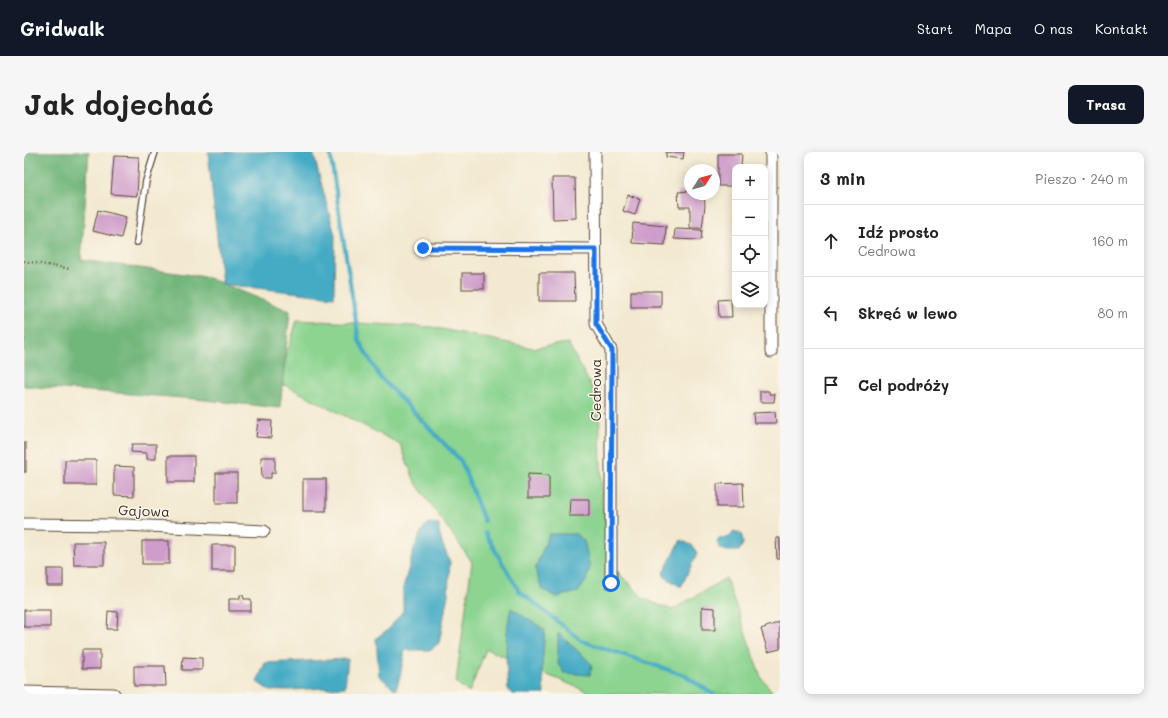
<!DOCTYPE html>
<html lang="pl">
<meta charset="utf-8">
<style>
body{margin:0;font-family:Mali,sans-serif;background:#f6f6f6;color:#222}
.controls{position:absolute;right:12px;top:12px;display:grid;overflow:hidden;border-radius:8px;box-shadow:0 2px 10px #0003}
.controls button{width:36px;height:36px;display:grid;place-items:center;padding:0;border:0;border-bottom:1px solid #e0e0e0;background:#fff;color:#222;font:20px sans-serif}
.compass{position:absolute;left:660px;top:12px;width:36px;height:36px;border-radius:50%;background:#fff;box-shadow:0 2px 10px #0003;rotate:53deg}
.stop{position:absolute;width:12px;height:12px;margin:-9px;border:3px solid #1a73e8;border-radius:50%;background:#fff}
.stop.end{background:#1a73e8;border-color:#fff;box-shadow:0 1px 4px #0008}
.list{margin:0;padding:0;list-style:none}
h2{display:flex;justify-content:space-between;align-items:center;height:52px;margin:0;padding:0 16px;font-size:17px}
h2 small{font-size:13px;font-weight:400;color:#767676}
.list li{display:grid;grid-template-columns:26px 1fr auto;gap:12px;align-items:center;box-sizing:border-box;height:72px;padding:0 16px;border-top:1px solid #e0e0e0}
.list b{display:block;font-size:15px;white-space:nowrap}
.list p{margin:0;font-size:13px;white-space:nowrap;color:#767676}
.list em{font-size:13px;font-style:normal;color:#767676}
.icon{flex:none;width:22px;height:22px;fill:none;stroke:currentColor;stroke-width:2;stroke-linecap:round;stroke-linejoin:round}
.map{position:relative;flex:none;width:756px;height:542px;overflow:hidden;border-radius:8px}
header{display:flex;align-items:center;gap:24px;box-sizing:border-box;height:56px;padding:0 20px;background:#111827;color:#fff}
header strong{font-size:19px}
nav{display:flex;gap:22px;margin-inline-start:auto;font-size:14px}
.intro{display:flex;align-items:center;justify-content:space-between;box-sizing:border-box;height:96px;padding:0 24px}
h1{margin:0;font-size:28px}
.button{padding:10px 18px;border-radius:8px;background:#111827;color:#fff;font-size:14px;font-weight:700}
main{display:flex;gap:24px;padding:0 24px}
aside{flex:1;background:#fff;border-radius:8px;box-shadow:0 2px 10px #0003}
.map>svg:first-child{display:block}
</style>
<header>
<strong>Gridwalk</strong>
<nav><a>Start</a><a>Mapa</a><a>O nas</a><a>Kontakt</a></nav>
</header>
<div class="intro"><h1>Jak dojechać</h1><a class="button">Trasa</a></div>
<main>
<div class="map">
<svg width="756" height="542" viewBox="0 0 756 542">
<rect width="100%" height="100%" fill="#fbf7ec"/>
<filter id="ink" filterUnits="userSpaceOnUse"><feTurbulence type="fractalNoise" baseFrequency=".025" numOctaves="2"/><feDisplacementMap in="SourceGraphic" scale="8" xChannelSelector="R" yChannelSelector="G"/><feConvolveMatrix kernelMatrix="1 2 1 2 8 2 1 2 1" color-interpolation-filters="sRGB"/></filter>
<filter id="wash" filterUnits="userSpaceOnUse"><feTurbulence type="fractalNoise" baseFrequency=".012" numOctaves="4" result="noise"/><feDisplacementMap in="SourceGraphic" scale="16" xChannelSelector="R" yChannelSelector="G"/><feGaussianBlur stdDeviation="0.9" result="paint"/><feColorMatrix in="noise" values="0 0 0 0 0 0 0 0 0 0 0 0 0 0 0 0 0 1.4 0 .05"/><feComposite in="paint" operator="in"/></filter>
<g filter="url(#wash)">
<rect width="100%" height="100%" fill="#f3e9d0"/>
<path fill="#8cd490" stroke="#647f57" d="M273 168 408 175 509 196 544 191 575 249 578 350 589 415 620 447 648 458 702 426 737 525 750 542H569L462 497 445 541 432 530 448 410 391 330 376 292 255 230Z"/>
<path fill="#71b67a" stroke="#56704c" d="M0 0H65L57 108 182 125 266 159 256 256 172 247 0 234Z"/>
<g fill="#45abc5" stroke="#406a72">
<path d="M184 0H289L311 83 310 145 198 132Z"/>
<path d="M404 371 415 372V379L418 391 426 410 424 443 415 491 406 498H381L376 524 372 538 355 524 352 486 364 478 379 459V436L390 397 397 380Z"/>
<path d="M710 379 718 382 719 392 715 399H704L696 397 693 390 695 387 706 385Z"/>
<path d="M525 382H552L560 389 566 415 562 429 554 440 532 445 518 437 511 417Z"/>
<path d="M657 388 669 394 673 402 657 435 641 425 639 421Z"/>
<path d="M487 456 521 478 518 514 520 542H488L484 537C482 508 480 484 487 456Z"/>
<path d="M534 481 568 512 566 523 540 521 534 512Z"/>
<path d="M324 507 321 535 246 539 233 530 241 511Z"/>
</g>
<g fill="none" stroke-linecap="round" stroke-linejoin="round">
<g stroke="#45abc5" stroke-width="4">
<path d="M306 0 335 189 356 225 437 309 460 369"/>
<path d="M461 381 495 439 558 489 660 523 689 542"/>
</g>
</g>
<g id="blocks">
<g fill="#cf9dcb">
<path d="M642 0H660L659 7 642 5Z"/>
<path d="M694 2H718L717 15H711V34H694Z"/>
<path d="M90 4 115 5 113 44 87 42Z"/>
<path d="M528 26H551L552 66 529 67Z"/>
<path d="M666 39V42H680L681 54 678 76H666V55H655L654 40Z"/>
<path d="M604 43 616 47 611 63 599 59Z"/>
<path d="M74 58 102 65 97 86 69 79Z"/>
<path d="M609 71 642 74 641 93 608 91Z"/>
<path d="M651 77 678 78 677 88 650 87Z"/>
<rect x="438" y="121" width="22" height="16"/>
<path d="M515 121H550L551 149H515Z"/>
<rect x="607" y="139" width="30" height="16"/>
<path d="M707 147 708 165H695L694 148Z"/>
<path d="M736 239H745V242H751L750 250H736Z"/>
<path d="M751 260 752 271H730L729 261Z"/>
<path d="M234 268 248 269 247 286 232 285Z"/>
<rect x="0" y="291" width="2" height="29"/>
<path d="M108 292H132V307H123V301L107 300Z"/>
<rect x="144" y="304" width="26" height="26"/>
<path d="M237 305H251V321H247V326H238Z"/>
<rect x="41" y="308" width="31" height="25"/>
<path d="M90 314 110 315V344L90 343Z"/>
<rect x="192" y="321" width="21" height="30"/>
<path d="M504 322 525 323V346H504Z"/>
<rect x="279" y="327" width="23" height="32"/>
<path d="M719 331 720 355H693V332Z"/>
<path d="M546 347H565V364H545Z"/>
<path d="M752 386H756V407H753Z"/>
<rect x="118" y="389" width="27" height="23"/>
<path d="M49 390H80V413H50Z"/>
<rect x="188" y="393" width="23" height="26"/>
<rect x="23" y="417" width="16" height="17"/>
<path d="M216 443H219L220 447H227V459H205V447H216Z"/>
<path d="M678 455 691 456V478H678Z"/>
<rect x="0" y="458" width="26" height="17"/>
<path d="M84 459 94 460 93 477H83Z"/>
<path d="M756 470V497L744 500 737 477Z"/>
<rect x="58" y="498" width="18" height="19"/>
<path d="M159 505 178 506V518H158Z"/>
<path d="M110 514H141L142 534H110Z"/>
</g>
</g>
</g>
<g filter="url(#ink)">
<use href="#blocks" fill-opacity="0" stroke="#574739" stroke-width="1"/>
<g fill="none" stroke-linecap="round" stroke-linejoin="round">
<defs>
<path id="service" d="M113 90 122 29 131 0"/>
<g id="minor">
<path d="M571 0 572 172 587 198V431"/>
<path d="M399 96 571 97"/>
<path d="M747 200V0"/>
<path d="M0 372 99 373 240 379"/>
<path d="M0 540 90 542"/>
</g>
</defs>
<use href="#service" stroke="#574739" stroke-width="8"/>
<use href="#minor" stroke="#574739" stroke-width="13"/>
<path stroke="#574739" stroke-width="2.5" stroke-dasharray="1 3" stroke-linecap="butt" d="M0 109 46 117"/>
<use href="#service" stroke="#fff" stroke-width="5.5"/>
<use href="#minor" stroke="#fff" stroke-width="11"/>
</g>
</g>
<g fill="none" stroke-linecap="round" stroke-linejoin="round" filter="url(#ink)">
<path stroke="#1a73e8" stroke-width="5" d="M399 96 572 97V172L588 198 587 431"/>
</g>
<g text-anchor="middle" stroke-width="3" stroke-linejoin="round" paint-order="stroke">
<g font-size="14" fill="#3b2a1e" stroke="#fbf7ec">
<text transform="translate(572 238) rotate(-90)" y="5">Cedrowa</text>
<text transform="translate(120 359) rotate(2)" y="5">Gajowa</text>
</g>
</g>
</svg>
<div class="controls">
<button>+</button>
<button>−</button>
<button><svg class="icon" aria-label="locate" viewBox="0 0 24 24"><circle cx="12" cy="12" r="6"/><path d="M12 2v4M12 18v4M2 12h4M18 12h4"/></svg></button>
<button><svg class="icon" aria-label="layers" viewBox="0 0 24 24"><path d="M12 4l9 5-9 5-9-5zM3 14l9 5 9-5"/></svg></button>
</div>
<svg class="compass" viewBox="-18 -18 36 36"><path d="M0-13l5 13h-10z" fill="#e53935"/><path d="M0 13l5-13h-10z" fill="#767676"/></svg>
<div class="stop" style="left:587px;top:431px"></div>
<div class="stop end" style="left:399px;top:96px"></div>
</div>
<aside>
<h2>3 min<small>Pieszo · 240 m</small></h2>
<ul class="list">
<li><svg class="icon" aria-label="ahead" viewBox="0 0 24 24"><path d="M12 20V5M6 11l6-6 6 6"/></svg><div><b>Idź prosto</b><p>Cedrowa</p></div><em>160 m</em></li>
<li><svg class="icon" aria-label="left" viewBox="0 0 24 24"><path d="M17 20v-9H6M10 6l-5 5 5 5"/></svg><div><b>Skręć w lewo</b></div><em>80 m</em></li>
<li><svg class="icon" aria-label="arrive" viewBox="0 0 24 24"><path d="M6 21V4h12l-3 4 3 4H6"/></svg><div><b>Cel podróży</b></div></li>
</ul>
</aside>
</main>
